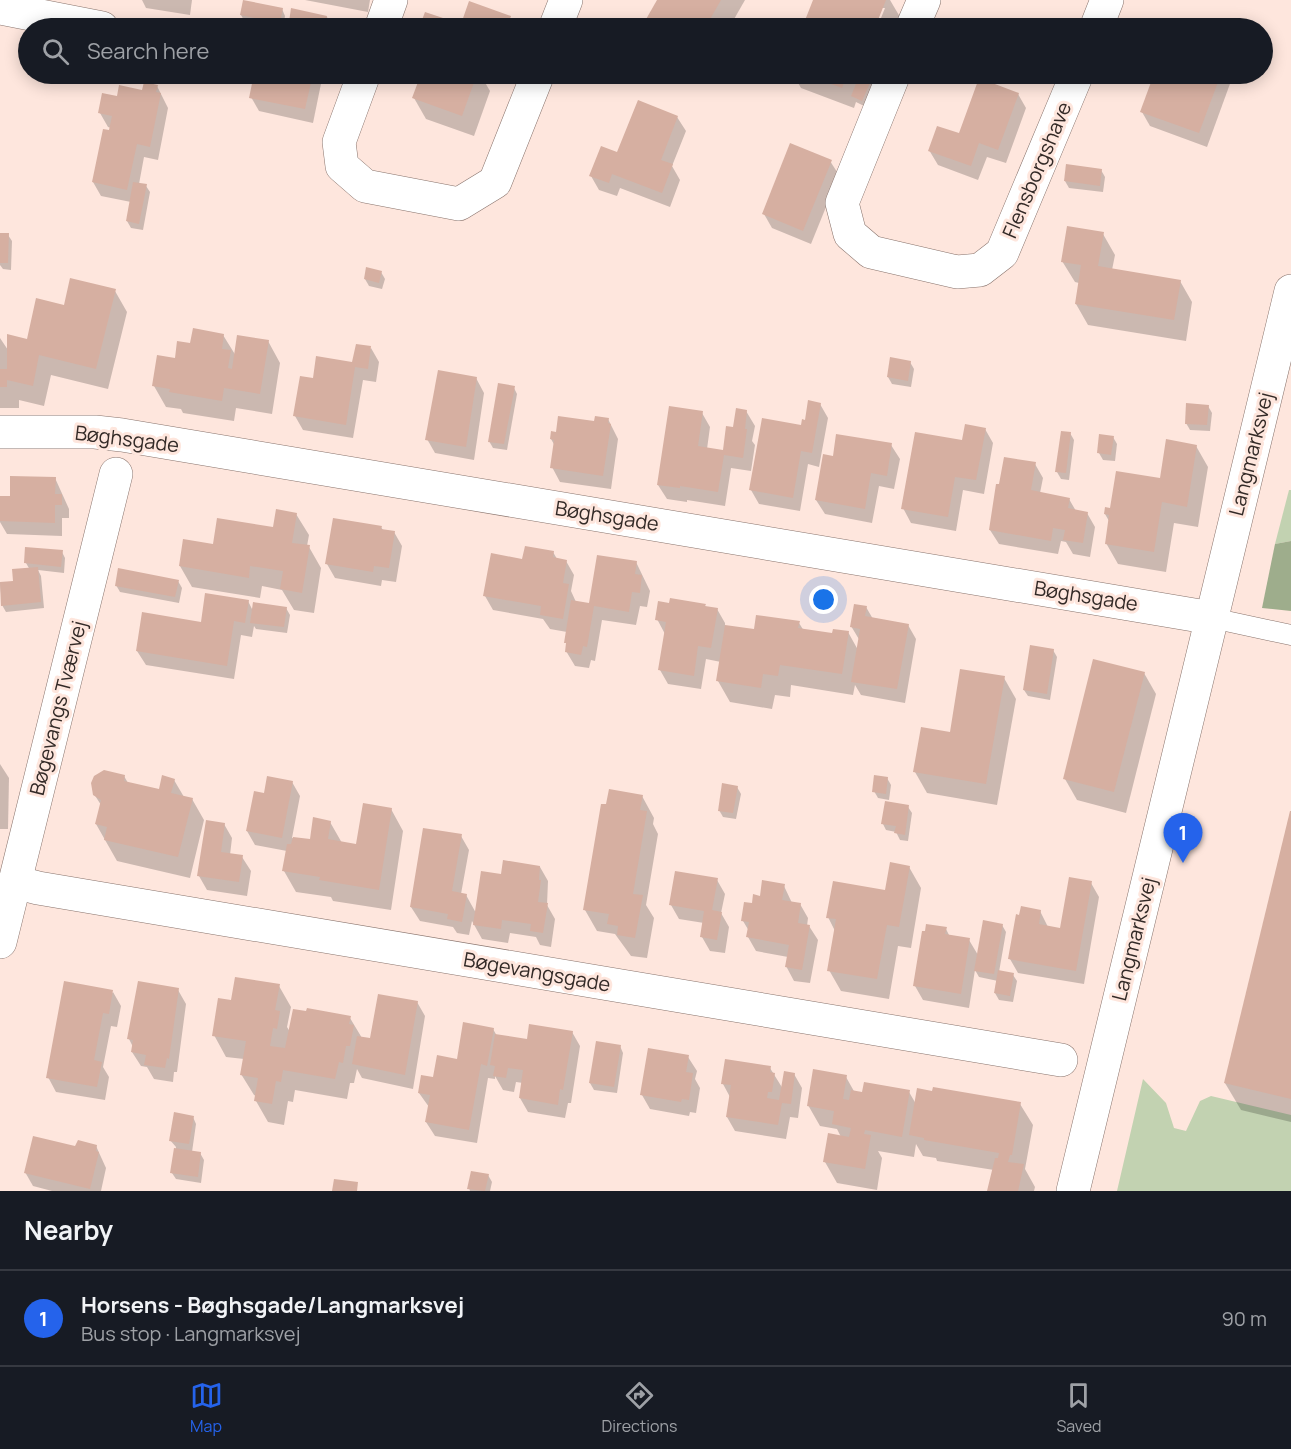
<!DOCTYPE html>
<meta charset="utf-8">
<style>
body{margin:0;font-family:Manrope,sans-serif;background:#20242c;color:#f1f3f6}
.you{position:absolute;left:824px;top:600px;width:21px;height:21px;margin:-15px;border:4px solid #fff;border-radius:50%;background:#1a73e8;box-shadow:0 0 0 9px #1a73e833}
.badge{display:grid;place-items:center;width:39px;height:39px;border-radius:50%;background:#2563eb;color:#fff;font-size:20px;font-weight:700}
.pin{position:absolute;translate:-50% -50px;filter:drop-shadow(0 2px 3px #0008)}
.pin::after{content:'';position:absolute;top:32px;width:21px;height:18px;background:inherit;clip-path:polygon(0 0,100% 0,50% 100%)}
.list{margin:0;padding:0;list-style:none}
h2{display:flex;justify-content:space-between;align-items:center;height:78px;margin:0;padding:0 24px;font-size:26px}
h2 small{font-size:20px;font-weight:400;color:#9ea1a6}
.list li{display:grid;grid-template-columns:39px 1fr auto;gap:18px;align-items:center;box-sizing:border-box;height:96px;padding:0 24px;border-top:2px solid #363941}
.list b{display:block;font-size:22px;white-space:nowrap}
.list p{margin:0;font-size:20px;white-space:nowrap;color:#9ea1a6}
.list em{font-size:20px;font-style:normal;color:#9ea1a6}
.icon{flex:none;width:33px;height:33px;fill:none;stroke:currentColor;stroke-width:2;stroke-linecap:round;stroke-linejoin:round}
.map{position:relative;flex:none;width:1291px;height:1191px;overflow:hidden}
.search{position:absolute;background:#171b24;box-shadow:0 3px 15px #0003;left:18px;right:18px;top:18px;height:66px;display:flex;align-items:center;gap:15px;box-sizing:border-box;padding:0 21px;border-radius:33px;color:#9ea1a6;font-size:22px}
.sheet{height:174px;background:#171b24}
nav{display:flex;justify-content:space-around;align-items:center;box-sizing:border-box;height:84px;border-top:2px solid #363941;background:#171b24;font-size:16px;color:#9ea1a6}
nav a{display:grid;justify-items:center;gap:3px}
nav .on{color:#2563eb}
.map>svg:first-child{display:block}
</style>
<div class="map">
<svg width="1291" height="1191" viewBox="0 0 1291 1191">
<rect width="100%" height="100%" fill="#fee6dd"/>
<g fill="#c2d2b1">
<path d="M1289 490H1291V541L1275 544Z"/>
<path d="M1143 1079 1166 1103 1174 1128 1186 1131 1200 1101 1211 1096 1291 1115V1191H1117Z"/>
</g>
<path fill="#9ead8c" d="M1291 541V611L1262 608 1275 544Z"/>
<g fill="#0003">
<path d="M142 0H192L190 15 146 8Z"/>
<path d="M305 0H370L368 12Z"/>
<path d="M659 0H745L729 28H643Z"/>
<path d="M815 0H890L900 17 895 28H877L885 8H882L874 28H804Z"/>
<path d="M282 9 285 16 283 28 245 22 241 15Z"/>
<path d="M426 14 462 26 510 18 516 28H421Z"/>
<path d="M327 17 330 24 329 28H294L290 22Z"/>
<path d="M256 74H323L313 123 259 111 251 97Z"/>
<path d="M423 74H480L490 91 474 136 426 119 414 98Z"/>
<path d="M692 74H703L701 78Z"/>
<path d="M793 74H872L877 80 866 107 856 102 854 108 801 88Z"/>
<path d="M1156 74H1227L1231 81 1207 147 1150 126 1142 112Z"/>
<path d="M157 86 168 108 158 160 144 157 139 184 146 186 150 192 143 230 131 228 127 221 131 202 101 196 93 182 111 128 108 127 100 113 118 98 144 92Z"/>
<path d="M1018 94 1026 108 1006 163 987 157 978 180 938 165 929 150 959 135Z"/>
<path d="M677 117 686 131 672 166 680 180 670 207 620 188 617 196 599 190 591 176 618 154Z"/>
<path d="M830 161 839 175 811 244 772 228 764 214Z"/>
<path d="M1101 170 1105 177 1103 192 1069 188 1065 181Z"/>
<path d="M1103 234 1115 255 1112 270 1180 281 1192 302 1186 341 1088 325 1076 304 1079 283 1075 282 1062 261Z"/>
<path d="M0 235H8L12 241 11 270 3 269 0 265Z"/>
<path d="M381 272 385 279 382 289 369 286 365 279Z"/>
<path d="M115 291 127 312 108 389 51 375 44 406 19 400V408H0V338L8 350 28 341 65 306Z"/>
<path d="M223 335 236 356 268 341 280 363 272 414 236 408 234 421 183 413 181 409 166 407 154 386 192 345Z"/>
<path d="M371 348 379 362 376 382 363 380 353 438 303 430 295 416 314 380 354 364Z"/>
<path d="M910 362 914 369 911 387 892 384 888 377Z"/>
<path d="M476 378 484 393 474 460 435 453 427 439Z"/>
<path d="M514 388 517 394 507 450 493 448 489 441Z"/>
<path d="M820 404 828 418 819 467 808 464 800 511 759 504 751 490Z"/>
<path d="M1208 406 1212 413 1210 431 1190 430 1186 423Z"/>
<path d="M746 411 755 426 752 441 755 445 751 471 731 468 725 506 687 500V502L667 499 658 485 702 413 710 427 707 449 724 452 734 429Z"/>
<path d="M608 419 618 439 611 489 560 482 552 467 555 446 551 439 557 434Z"/>
<path d="M985 429 993 443 984 494 963 490 956 531 911 523 903 508 963 442Z"/>
<path d="M1070 433 1074 440 1069 480 1061 479 1057 472Z"/>
<path d="M1113 437 1117 444 1115 461 1103 460 1099 453Z"/>
<path d="M891 445 900 459 894 489 879 486 872 523 825 514 816 500 834 458Z"/>
<path d="M1196 446 1208 467 1198 527 1174 523 1166 572 1118 564 1106 543 1109 521 1105 514 1161 480Z"/>
<path d="M1035 464 1043 478 1040 493 1069 499 1076 511 1087 513 1095 527 1090 557 1073 554 1066 542 1061 541 1058 554 999 544 990 530 1000 486Z"/>
<path d="M55 478 69 509V518H62V536L7 534 0 522V497H11Z"/>
<path d="M296 514 309 535 307 546 309 547 321 568 314 613 294 610 282 590 262 586 260 598 192 587 180 566 214 546 274 528Z"/>
<path d="M381 527 383 530 394 532 402 546 396 582 382 580 381 586 335 578 327 564Z"/>
<path d="M62 552 65 558 64 573 38 570 41 576 44 608 6 612 2 605 0 583 14 582 30 570 26 563Z"/>
<path d="M553 552 557 559 566 561 574 575 571 591 576 602 590 604 636 562 650 591 647 607 640 606 636 625 602 620 595 661 591 660 589 668 575 666 566 651 567 632 550 629 543 619 493 610 485 596 523 560Z"/>
<path d="M178 581 182 588 179 603 120 592 116 585Z"/>
<path d="M248 601 253 611 286 608 290 615 287 633 256 629 254 626 252 637 241 635 234 679 146 665 137 651 202 623Z"/>
<path d="M705 605 706 608 717 609 725 623V626L755 631 799 623 804 631 833 635 848 632 858 650 860 641 851 626 866 607 873 619 908 625 916 639 905 703 861 695 855 685 853 695 791 685 790 697 775 695 772 709 730 702 718 681 721 662 706 659 701 689 668 684 660 670 665 634 657 619Z"/>
<path d="M1053 650 1057 657 1050 700 1028 696 1024 690Z"/>
<path d="M1144 673 1156 694 1126 813 1077 800 1065 779Z"/>
<path d="M1004 678 1016 699 997 805 927 793 915 772Z"/>
<path d="M0 764 9 778 8 829H0Z"/>
<path d="M124 776 128 783 160 791 174 780 184 797 192 799 204 820 190 878 117 861 96 824 101 805 94 794Z"/>
<path d="M887 778 891 785 889 800 878 798 874 791Z"/>
<path d="M292 782 300 796 292 838 311 841 330 822 342 843 358 846 391 809 403 831 391 910 333 901 331 897 296 892 284 871 287 851 255 845 247 831 265 794Z"/>
<path d="M737 787 741 794 736 819 723 817 719 810Z"/>
<path d="M642 796 654 818 653 824 658 834 646 905 654 918 647 958 631 956 615 934 597 931 585 910Z"/>
<path d="M908 807 912 813 908 841 900 840 896 832 886 830 883 824Z"/>
<path d="M1291 813V1122L1241 1110 1225 1083Z"/>
<path d="M224 824 232 838 230 855 242 857 251 871 247 896 207 890 199 876Z"/>
<path d="M461 836 469 850 461 894 466 895 476 913 502 876 540 867 548 881 547 905 555 919 551 947 540 945 536 937 510 933 508 943 482 939 472 921 469 935 457 933 453 927 420 921 411 907Z"/>
<path d="M909 867 921 888 911 948 898 946 889 999 841 991 829 970 835 931 828 917 886 891Z"/>
<path d="M717 880 725 894 721 913 729 927 725 953 710 951 702 937 704 923 679 919 671 905Z"/>
<path d="M1091 883 1099 897 1084 984 1018 973 1010 959 1040 911 1048 927 1061 929Z"/>
<path d="M784 886 792 903 800 904 808 918 807 926H809L818 940 810 983 794 981 786 966 788 957 756 951 748 937 749 931 743 921 761 898Z"/>
<path d="M1002 925 1006 932 999 972 1013 975 1017 981 1013 1002 999 1000 995 993 998 981 979 977 975 970 969 1008 923 1000 915 986 946 929 950 937 969 940 978 955Z"/>
<path d="M279 986 291 1007 287 1027 290 1032 350 1018 362 1038 371 1040 417 1002 425 1016 413 1089 362 1078 357 1069 354 1083H350L347 1099 295 1090 293 1102 288 1101 284 1125 268 1122 256 1101V1096L254 1095 241 1074 244 1059 226 1057 214 1035 232 1002Z"/>
<path d="M178 990 186 1004 177 1072H174L173 1082 154 1079 147 1067 141 1066 132 1052 133 1047 129 1039Z"/>
<path d="M113 992 121 1006 117 1027 111 1026 103 1067 109 1077 105 1100 56 1092 48 1077Z"/>
<path d="M493 1029 497 1036 528 1041 572 1032 580 1046 571 1103H568L565 1118 528 1112 520 1098 523 1083 516 1082 514 1092 503 1090 495 1076V1079L488 1078 477 1143 435 1136 426 1122 429 1107 419 1093Z"/>
<path d="M620 1046 623 1053 617 1093 594 1090 590 1083Z"/>
<path d="M688 1057 697 1071 695 1079 700 1088 696 1113 690 1112 689 1116 650 1109 642 1095Z"/>
<path d="M770 1068 783 1089 794 1074 802 1088 798 1118 790 1117 786 1139 735 1131 727 1117 730 1097 723 1084Z"/>
<path d="M846 1077 855 1093 909 1092 916 1104H1020L1033 1125 1025 1169 1035 1187 1034 1191H989L994 1170 937 1161 936 1158 923 1156 916 1144 914 1157 878 1151 882 1158 877 1190 837 1183 825 1162 841 1137 837 1129 820 1126 808 1105Z"/>
<path d="M193 1117 196 1124 192 1152 200 1153 204 1160 201 1183 176 1179 172 1173 176 1147 170 1140Z"/>
<path d="M96 1146 106 1168 101 1191H52L33 1186 25 1172 76 1148Z"/>
<path d="M488 1175 492 1182 490 1191H470L469 1188Z"/>
</g>
<g fill="#d6afa1">
<path d="M243 0 283 8 280 23 240 15Z"/>
<path d="M657 0H721L705 28H641Z"/>
<path d="M813 0H886L876 25 867 22 864 28H802Z"/>
<path d="M469 1 511 16 507 28H419L425 12 461 24Z"/>
<path d="M291 8 327 16 325 28 289 22Z"/>
<path d="M254 74H313L305 109 249 98Z"/>
<path d="M421 74H477L462 116 412 98Z"/>
<path d="M804 74H847L842 88Z"/>
<path d="M860 74H874L862 101 851 96Z"/>
<path d="M1154 74H1221L1199 133 1140 112Z"/>
<path d="M979 78 1019 93 998 150 979 143 971 166 928 151 937 126 959 133Z"/>
<path d="M144 82 158 85 156 92 161 93 150 147 137 144 127 190 92 182 103 129 109 130 112 116 98 113 102 93 117 96 119 85 142 90Z"/>
<path d="M638 100 678 116 661 160 673 164 662 193 612 174 609 183 589 176 601 146 617 152Z"/>
<path d="M790 143 832 160 803 231 762 214Z"/>
<path d="M1066 164 1102 169 1100 186 1064 181Z"/>
<path d="M133 182 147 184 139 224 126 221Z"/>
<path d="M1067 226 1104 232 1098 266 1181 280 1174 320 1075 304 1081 265 1061 262Z"/>
<path d="M0 233H9L8 263H0Z"/>
<path d="M366 267 382 271 379 283 364 279Z"/>
<path d="M70 278 116 289 96 369 39 355 33 386 7 380V387H0V369H7V334L27 339 36 298 64 305Z"/>
<path d="M193 328 224 334 222 349 231 350 228 368 232 369 237 335 269 340 260 394 224 388 222 401 169 392 170 389 152 386 157 355 175 358 177 341 190 343Z"/>
<path d="M356 344 371 346 368 369 355 367 346 425 293 416 300 376 313 378 316 356 352 362Z"/>
<path d="M890 357 911 361 908 381 887 377Z"/>
<path d="M438 370 477 377 466 447 425 440Z"/>
<path d="M498 383 515 386 504 444 488 442Z"/>
<path d="M808 400 821 403 812 453 801 451 793 498 749 490 762 418 801 425 802 419 805 420Z"/>
<path d="M1186 403 1209 405 1207 425 1185 424Z"/>
<path d="M669 406 703 411 698 446 723 450 726 426 733 427 736 408 747 410 745 429H747L743 458 724 455 718 492 680 486V488L657 485Z"/>
<path d="M558 416 594 421 595 416 609 418 608 423 611 424 603 476 550 468 554 440 550 439 551 431 556 432Z"/>
<path d="M965 424 986 428 976 480 955 477 948 517 901 509 915 432 962 440Z"/>
<path d="M1061 431 1071 432 1066 473 1055 472Z"/>
<path d="M836 434 892 443 887 476 871 473 865 509 815 500 823 454 833 456Z"/>
<path d="M1099 434 1114 436 1111 455 1097 453Z"/>
<path d="M1166 439 1197 445 1187 507 1162 502 1154 552 1105 544 1109 515 1104 514 1105 507 1110 508 1116 471 1160 478Z"/>
<path d="M1004 457 1036 462 1031 490 1070 498 1068 508 1088 512 1083 543 1063 540 1065 530 1053 528 1051 541 989 530 996 484H999Z"/>
<path d="M10 476 56 477 55 494H62V505H55V523L0 521V496H10Z"/>
<path d="M276 509 297 513 292 543 310 545 302 593 280 589 283 571 250 566 249 578 179 566 183 539 213 544 217 518 273 527Z"/>
<path d="M333 518 382 526 381 529 395 531 389 568 374 566 373 572 325 564Z"/>
<path d="M525 546 554 551 553 557 567 560 563 583 569 584 563 619 540 615 541 606 483 596 491 553 522 559Z"/>
<path d="M25 547 63 550 61 567 24 563Z"/>
<path d="M597 555 637 561 635 574 642 575 640 593 632 592 629 612 594 606 587 647 583 646 581 655 565 652 566 643H564L571 600 589 603Z"/>
<path d="M38 567 41 602 1 606 0 582 13 581 12 569Z"/>
<path d="M118 568 179 580 175 597 115 586Z"/>
<path d="M205 593 249 600 245 623 234 621 227 666 136 651 142 612 201 622Z"/>
<path d="M670 598 706 604 705 606 718 608 711 648 698 646 694 676 658 670 666 622 655 620 658 601 669 603Z"/>
<path d="M253 602 287 607 284 627 250 623Z"/>
<path d="M854 604 867 606 865 616 909 624 897 689 851 682 860 629 850 627Z"/>
<path d="M756 615 800 621 798 628 832 633 833 629 849 631 842 674 780 665 778 676 763 674 761 688 716 681 725 625 754 629Z"/>
<path d="M1030 645 1054 649 1047 694 1023 690Z"/>
<path d="M1093 659 1145 672 1114 792 1063 779Z"/>
<path d="M960 669 1005 676 986 784 913 772 921 727 950 732Z"/>
<path d="M104 770 125 775 124 781 159 789 162 775 175 779 171 793 193 798 178 857 104 840 107 827 95 824 101 800 93 795 91 783 94 776Z"/>
<path d="M874 775 888 777 886 794 872 792Z"/>
<path d="M267 776 293 781 282 838 246 831 254 791 264 793Z"/>
<path d="M722 783 738 786 733 813 718 811Z"/>
<path d="M609 789 643 795 640 810 647 811 633 894 643 895 635 938 617 935 618 926 607 924 609 914 583 910 601 804H606Z"/>
<path d="M885 801 909 805 905 835 894 833 896 826 881 824Z"/>
<path d="M363 803 392 808 379 890 319 880 320 877 282 871 287 844H291L293 837 310 839 313 817 331 821 328 839 356 844Z"/>
<path d="M1290 811H1291V1099L1224 1083Z"/>
<path d="M206 820 225 823 221 852 243 855 239 882 197 876Z"/>
<path d="M423 828 462 834 452 891 467 894 462 922 447 919 448 914 410 907Z"/>
<path d="M503 860 540 866 539 880H541L538 902 548 903 543 933 530 931 531 924 502 920 501 929 473 925 481 871 501 874Z"/>
<path d="M890 862 910 866 899 927 887 925 877 979 827 971 836 919 826 918 833 881 885 890Z"/>
<path d="M675 871 718 878 712 910 722 912 717 940 700 937 704 911 669 905Z"/>
<path d="M1069 877 1092 881 1076 971 1008 959 1016 914 1019 915 1021 906 1041 910 1039 924 1060 928Z"/>
<path d="M762 880 785 884 782 900 801 903 798 923 810 925 802 970 785 967 789 945 746 937 749 922 741 921 744 902 752 903 753 894 760 896Z"/>
<path d="M983 920 1003 924 994 974 974 971Z"/>
<path d="M926 924 947 927 945 934 970 938 961 994 913 986 922 931H925Z"/>
<path d="M998 970 1014 973 1010 996 994 993Z"/>
<path d="M235 977 280 984 275 1010 280 1011 277 1029 273 1028 270 1046 285 1048 293 1009 306 1011 307 1008 351 1016 349 1024 354 1025 350 1046H346L343 1063 339 1062 335 1079 283 1070 281 1082 276 1081 272 1104 254 1101 258 1078 240 1075 246 1041 212 1036 218 998 231 1000Z"/>
<path d="M64 981 113 990 109 1014 103 1013 94 1060 102 1062 97 1087 46 1078Z"/>
<path d="M138 981 179 988 169 1059 167 1058 165 1068 144 1065 146 1055 131 1052 133 1040 127 1039Z"/>
<path d="M378 994 418 1001 405 1075 352 1064 357 1036 370 1038Z"/>
<path d="M463 1022 494 1028 487 1066 481 1064 469 1130 425 1122 430 1095 418 1093 421 1075 433 1077 437 1055 457 1059Z"/>
<path d="M529 1024 573 1031 563 1090 560 1089 558 1105 519 1098 523 1070 508 1068 506 1078 493 1076 495 1066 490 1065 495 1034 527 1039Z"/>
<path d="M596 1041 621 1045 614 1087 589 1083Z"/>
<path d="M648 1048 689 1055 686 1072 693 1073 689 1100 682 1099 681 1102 640 1095Z"/>
<path d="M725 1059 771 1066 770 1072 775 1073 772 1092H768L767 1098 779 1100 784 1071 795 1073 791 1104 782 1103 778 1125 726 1117 731 1085 721 1084Z"/>
<path d="M813 1069 847 1075 843 1099 849 1100 851 1090 862 1092 864 1082 910 1090 902 1137 865 1130 864 1134 871 1135 865 1169 823 1162 828 1133 849 1137 851 1128 832 1124 834 1111 807 1106Z"/>
<path d="M933 1087 1021 1102 1012 1155H1010L1008 1162 1024 1164 1018 1191H987L995 1158H998L999 1153 924 1140V1138L909 1135 917 1088 932 1091Z"/>
<path d="M174 1112 194 1116 189 1144 169 1141Z"/>
<path d="M33 1136 75 1146 78 1140 97 1145 96 1151 99 1152 90 1189 24 1173Z"/>
<path d="M174 1148 201 1152 198 1177 170 1173Z"/>
<path d="M471 1171 489 1174 485 1191 467 1189Z"/>
<path d="M334 1179 358 1182 357 1191H332Z"/>
</g>
<g fill="none" stroke-linecap="round" stroke-linejoin="round">
<defs>
<path id="lane" d="M1212 618 1291 635"/>
<g id="street">
<path d="M0 8 102 28"/>
<path d="M381 28 391 0"/>
<path d="M555 28 566 0"/>
<path d="M912 28 924 0"/>
<path d="M1096 28 1107 0"/>
<path d="M364 74 339 142 342 166 365 186 459 204 495 182 538 74"/>
<path d="M894 74 842 203 850 234 871 252 957 272 980 270 1002 253 1077 74"/>
<path d="M0 432H95L122 435 1212 618"/>
<path d="M15 882 38 888 1061 1060"/>
<path d="M0 942 116 474"/>
</g>
<path id="secondary" d="M1073 1191 1291 291"/>
</defs>
<use href="#lane" stroke="#88736c" stroke-width="21"/>
<use href="#street" stroke="#88736c" stroke-width="34"/>
<use href="#secondary" stroke="#88736c" stroke-width="34"/>
<use href="#lane" stroke="#fff" stroke-width="20"/>
<use href="#street" stroke="#fff" stroke-width="33"/>
<use href="#secondary" stroke="#fff" stroke-width="33"/>
</g>
<g text-anchor="middle" stroke-width="6" stroke-linejoin="round" paint-order="stroke">
<g font-size="20" fill="#332a27" stroke="#fee6dd">
<text transform="translate(1037 170) rotate(-67)" y="7">Flensborgshave</text>
<text transform="translate(127 439) rotate(7)" y="7">Bøghsgade</text>
<text transform="translate(1251 454) rotate(-76)" y="7">Langmarksvej</text>
<text transform="translate(607 516) rotate(9)" y="7">Bøghsgade</text>
<text transform="translate(1086 596) rotate(9)" y="7">Bøghsgade</text>
<text transform="translate(58 708) rotate(-76)" y="7">Bøgevangs Tværvej</text>
<text transform="translate(1134 939) rotate(-76)" y="7">Langmarksvej</text>
<text transform="translate(537 972) rotate(10)" y="7">Bøgevangsgade</text>
</g>
</g>
</svg>
<div class="you"></div>
<div class="pin badge" style="left:1183px;top:863px">1</div>
<div class="search"><svg class="icon" aria-label="search" viewBox="0 0 24 24"><circle cx="10" cy="10" r="6"/><path d="M15 15l6 6"/></svg>Search here</div>
</div>
<section class="sheet">
<h2>Nearby<small></small></h2>
<ul class="list">
<li><span class="badge">1</span><div><b>Horsens - Bøghsgade/Langmarksvej</b><p>Bus stop · Langmarksvej</p></div><em>90 m</em></li>
</ul>
</section>
<nav>
<a class="on"><svg class="icon" aria-label="map" viewBox="0 0 24 24"><path d="M3 6l6-2 6 2 6-2v14l-6 2-6-2-6 2zM9 4v14M15 6v14"/></svg>Map</a>
<a><svg class="icon" aria-label="directions" viewBox="0 0 24 24"><path d="M12 3l9 9-9 9-9-9zM9 14v-3h6M13 9l2 2-2 2"/></svg>Directions</a>
<a><svg class="icon" aria-label="saved" viewBox="0 0 24 24"><path d="M7 4h10v16l-5-4-5 4z"/></svg>Saved</a>
</nav>
